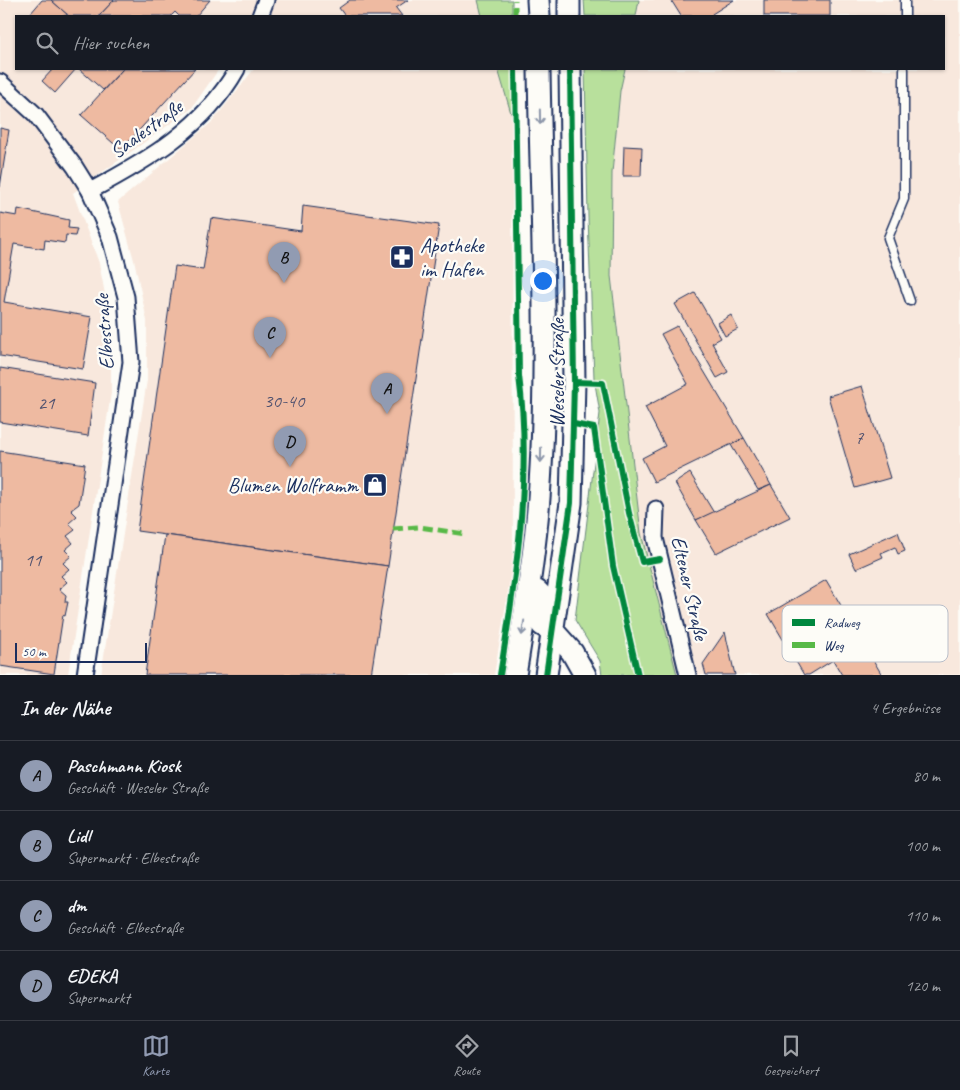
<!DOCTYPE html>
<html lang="de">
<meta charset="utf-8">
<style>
body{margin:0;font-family:Caveat,sans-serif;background:#20242c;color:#f1f3f6}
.scale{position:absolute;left:15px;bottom:12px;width:132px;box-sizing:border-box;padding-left:5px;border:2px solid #1b2f5e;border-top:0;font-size:14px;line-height:18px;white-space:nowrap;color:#1b2f5e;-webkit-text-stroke:4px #fdfcf7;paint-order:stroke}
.you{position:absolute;left:542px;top:280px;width:18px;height:18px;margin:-12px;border:4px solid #fff;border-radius:50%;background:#1a73e8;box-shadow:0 0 0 8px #1a73e833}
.badge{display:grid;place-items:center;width:32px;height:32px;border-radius:50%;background:#919bb2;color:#111;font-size:16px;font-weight:700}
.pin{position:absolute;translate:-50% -41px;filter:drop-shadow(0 1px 2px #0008)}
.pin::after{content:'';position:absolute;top:26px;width:18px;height:15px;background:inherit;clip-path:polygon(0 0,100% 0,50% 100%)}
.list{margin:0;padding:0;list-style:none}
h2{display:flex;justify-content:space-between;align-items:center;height:65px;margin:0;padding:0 20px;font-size:21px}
h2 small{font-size:16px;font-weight:400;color:#9ea1a6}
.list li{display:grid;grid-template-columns:32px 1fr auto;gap:15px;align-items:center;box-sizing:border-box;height:70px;padding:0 20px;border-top:1px solid #363941}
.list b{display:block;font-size:19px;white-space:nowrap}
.list p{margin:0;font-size:16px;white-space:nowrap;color:#9ea1a6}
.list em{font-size:16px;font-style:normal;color:#9ea1a6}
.icon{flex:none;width:28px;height:28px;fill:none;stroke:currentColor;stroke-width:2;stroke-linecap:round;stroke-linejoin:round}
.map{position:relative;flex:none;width:960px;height:675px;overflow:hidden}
.search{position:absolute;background:#171b24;box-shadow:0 1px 4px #0004;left:15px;right:15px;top:15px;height:55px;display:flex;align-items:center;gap:12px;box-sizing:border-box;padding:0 18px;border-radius:0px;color:#9ea1a6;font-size:19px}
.sheet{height:345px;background:#171b24}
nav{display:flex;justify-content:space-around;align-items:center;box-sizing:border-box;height:70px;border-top:1px solid #363941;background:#171b24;font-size:14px;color:#9ea1a6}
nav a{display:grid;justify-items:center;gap:2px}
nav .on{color:#919bb2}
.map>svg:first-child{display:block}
</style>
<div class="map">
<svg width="960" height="675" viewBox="0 0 960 675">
<rect width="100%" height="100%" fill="#fdfcf7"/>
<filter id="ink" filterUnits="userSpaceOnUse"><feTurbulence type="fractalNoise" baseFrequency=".02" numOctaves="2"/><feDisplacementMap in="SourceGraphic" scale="10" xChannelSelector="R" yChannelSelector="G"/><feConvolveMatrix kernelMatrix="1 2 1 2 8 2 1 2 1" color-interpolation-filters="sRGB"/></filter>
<g filter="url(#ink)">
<g fill="#f8e8dd">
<path d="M0 0H512V16H16V69H219L191 109 73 193 99 263 111 325V393L68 675H0Z"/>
<path d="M639 0H960V675H677L641 533 611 276 612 173 620 91 625 69H944V16H636Z"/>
<path d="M254 69H512L513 562 494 675H101L147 380V321L135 264 118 202 213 121Z"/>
</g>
<g fill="#b8e09c" stroke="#6a887d">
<path d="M478 0H512V16H482Z"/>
<path d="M584 0H639L636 16H585Z"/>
<path d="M498 69H512L513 120Z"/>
<path d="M585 69H625L620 91 612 173 611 276 641 533 677 675H602L600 661 575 620 600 413 594 378 588 217Z"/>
</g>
<g fill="#eebaa1" stroke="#1b2f5e">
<path d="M42 0H51L67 14 65 16H32L30 14Z"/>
<path d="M51 0H114L99 16H69Z"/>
<path d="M114 0H210L196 16H179L175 12 171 16H99Z"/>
<path d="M350 0H408L396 8 402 16H345L339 8Z"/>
<path d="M671 0H734L712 14 713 16H681Z"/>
<rect x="764" y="0" width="66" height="16"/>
<path d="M53 69H76L55 93 42 81Z"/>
<path d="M79 69H123L103 90Z"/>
<path d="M123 69H195L121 150 81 115Z"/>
<path d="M0 128 9 130 0 187Z"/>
<path d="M624 146 642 147 641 176H623Z"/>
<path d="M303 206 439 225 388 566 137 531 175 266 203 270 211 218 301 231Z"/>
<path d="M18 209 69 220 68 228 77 229 75 236 66 235 65 243 45 240 44 249 14 244 4 302 92 317 83 369 0 356V213L17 216Z"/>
<path d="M695 293 721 338 712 343 728 372 717 378 675 304Z"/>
<path d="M731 315 738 329 725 336 718 323Z"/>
<path d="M677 326 744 438 654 482 642 458 665 446 645 407 688 384 661 334Z"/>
<path d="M0 368 95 383 88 436 0 422Z"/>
<path d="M862 386 890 478 855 488 828 396Z"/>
<path d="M744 438 771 485 758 490 731 445Z"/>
<path d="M0 451 85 464 79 504 71 510 77 516 69 523 75 530 67 536 73 543 65 550 71 556 63 563 69 569 61 576 67 582 59 589 66 595 65 602H68L65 616 63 615 54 674 0 666Z"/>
<path d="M690 473 714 513 696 520 675 483Z"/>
<path d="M771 485 790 517 716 553 696 520Z"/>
<path d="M898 532 905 551 898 554 895 547 881 553 883 557 856 569 849 554Z"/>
<path d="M165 535 388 566 371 675H145Z"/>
<path d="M826 580 882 675H842L833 660 809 675H804L768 614Z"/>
<path d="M725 632 735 675H706L703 664Z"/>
</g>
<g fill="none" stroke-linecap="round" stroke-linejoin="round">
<defs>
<g id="lane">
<path d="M905 16V0"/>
<path d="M904 69V199L888 238 910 301"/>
</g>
<g id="street">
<path d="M260 16 266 0"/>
<path d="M0 82 36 115 75 167 90 191 110 237 126 297 131 362 85 675"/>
<path d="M90 191C148 160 204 128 237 69"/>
<path d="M656 509 655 538 688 675"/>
</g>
<g id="secondary">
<path d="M538 0 539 16"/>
<path d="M569 0V16"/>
<path d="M537 591 540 594 537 614 542 625 554 632 572 652 585 675"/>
<path d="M515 675C525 612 536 548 540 484 549 348 541 206 539 69"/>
<path d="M546 675 571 503 574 382 570 69"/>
</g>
</defs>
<use href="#lane" stroke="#1b2f5e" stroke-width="11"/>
<use href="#street" stroke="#1b2f5e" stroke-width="19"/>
<use href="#secondary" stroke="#1b2f5e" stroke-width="25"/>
<use href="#lane" stroke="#fdfcf7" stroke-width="8"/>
<use href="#street" stroke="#fdfcf7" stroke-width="15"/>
<use href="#secondary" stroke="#fdfcf7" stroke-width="21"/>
<g stroke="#58b947" stroke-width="5" stroke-dasharray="10 5" stroke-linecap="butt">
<path d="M515 16V0"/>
<path d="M393 529 419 527 465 534"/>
</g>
<defs>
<g id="cycleway">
<path d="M574 382 603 383 629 513 642 562 660 559"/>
<path d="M574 424 594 428 613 566 638 675"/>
<path d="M500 675C516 577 532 474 519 376L515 69"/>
<path d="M546 675 571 503 574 382 570 69"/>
</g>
</defs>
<use href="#cycleway" stroke="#fdfcf7" stroke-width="9"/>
<use href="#cycleway" stroke="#00873e" stroke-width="6"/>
</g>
<defs><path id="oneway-shaft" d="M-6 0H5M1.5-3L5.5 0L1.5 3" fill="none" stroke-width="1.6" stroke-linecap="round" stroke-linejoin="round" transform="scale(1.25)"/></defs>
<g stroke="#8c96aa">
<use href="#oneway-shaft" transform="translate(540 117) rotate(89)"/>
<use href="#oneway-shaft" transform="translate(541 455) rotate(91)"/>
<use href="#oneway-shaft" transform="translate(523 628) rotate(99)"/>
</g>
</g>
<defs>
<symbol id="pharmacy-square" viewBox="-11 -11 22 22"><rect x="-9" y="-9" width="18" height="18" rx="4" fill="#1b2f5e" stroke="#fdfcf7"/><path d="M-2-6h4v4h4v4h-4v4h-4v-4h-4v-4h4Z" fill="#fff"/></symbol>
<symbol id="shop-square" viewBox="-11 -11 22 22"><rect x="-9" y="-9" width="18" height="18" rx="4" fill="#1b2f5e" stroke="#fdfcf7"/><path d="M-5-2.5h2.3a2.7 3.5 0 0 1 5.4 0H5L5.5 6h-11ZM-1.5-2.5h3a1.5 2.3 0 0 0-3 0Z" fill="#fff"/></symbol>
</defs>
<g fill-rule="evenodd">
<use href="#pharmacy-square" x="388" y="243" width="28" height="28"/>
<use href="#shop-square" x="361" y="471" width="28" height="28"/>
</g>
<g text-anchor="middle" stroke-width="4.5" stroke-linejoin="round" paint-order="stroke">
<g font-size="19" fill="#50526f">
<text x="284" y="407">30-40</text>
<text x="46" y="409">21</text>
<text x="859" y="444">7</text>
<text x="33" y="566">11</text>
</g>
<g font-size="21" fill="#1b2f5e" stroke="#fdfcf7">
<text transform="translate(146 129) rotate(-36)" y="7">Saalestraße</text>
<text transform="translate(104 332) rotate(-94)" y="7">Elbestraße</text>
<text transform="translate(557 373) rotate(-90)" y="7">Weseler Straße</text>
<text transform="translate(690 588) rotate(77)" y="7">Eltener Straße</text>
</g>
<g font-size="21" fill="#1b2f5e" stroke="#fdfcf7" text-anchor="start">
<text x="420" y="252">Apotheke<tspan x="420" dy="24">im Hafen</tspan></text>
<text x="358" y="492" text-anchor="end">Blumen Wolframm</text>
</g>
</g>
<rect x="782" y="605" width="166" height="57" rx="8" fill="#fdfcf7" stroke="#b9bec9" stroke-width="1"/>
<rect x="792" y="619" width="23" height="7" fill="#00873e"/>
<rect x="792" y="642" width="23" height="6" fill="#58b947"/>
<g font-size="14" fill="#1b2f5e">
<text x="824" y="627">Radweg</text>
<text x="824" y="650">Weg</text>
</g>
</svg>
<div class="scale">50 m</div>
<div class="you"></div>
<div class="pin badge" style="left:387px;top:414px">A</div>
<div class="pin badge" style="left:284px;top:283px">B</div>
<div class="pin badge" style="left:270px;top:358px">C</div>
<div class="pin badge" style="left:290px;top:467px">D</div>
<div class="search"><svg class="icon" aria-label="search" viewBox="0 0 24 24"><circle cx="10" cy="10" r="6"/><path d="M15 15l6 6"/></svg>Hier suchen</div>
</div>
<section class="sheet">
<h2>In der Nähe<small>4 Ergebnisse</small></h2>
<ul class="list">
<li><span class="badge">A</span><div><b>Paschmann Kiosk</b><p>Geschäft · Weseler Straße</p></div><em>80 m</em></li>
<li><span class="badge">B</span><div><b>Lidl</b><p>Supermarkt · Elbestraße</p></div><em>100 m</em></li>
<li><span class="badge">C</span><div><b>dm</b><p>Geschäft · Elbestraße</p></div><em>110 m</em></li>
<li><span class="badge">D</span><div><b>EDEKA</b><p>Supermarkt</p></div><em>120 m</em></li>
</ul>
</section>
<nav>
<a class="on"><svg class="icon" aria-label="map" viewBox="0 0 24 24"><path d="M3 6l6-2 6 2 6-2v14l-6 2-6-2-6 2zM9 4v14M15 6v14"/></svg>Karte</a>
<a><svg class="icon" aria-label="directions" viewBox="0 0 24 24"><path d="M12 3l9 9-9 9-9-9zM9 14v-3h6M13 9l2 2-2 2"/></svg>Route</a>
<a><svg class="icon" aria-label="saved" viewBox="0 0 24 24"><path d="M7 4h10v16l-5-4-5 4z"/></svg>Gespeichert</a>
</nav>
